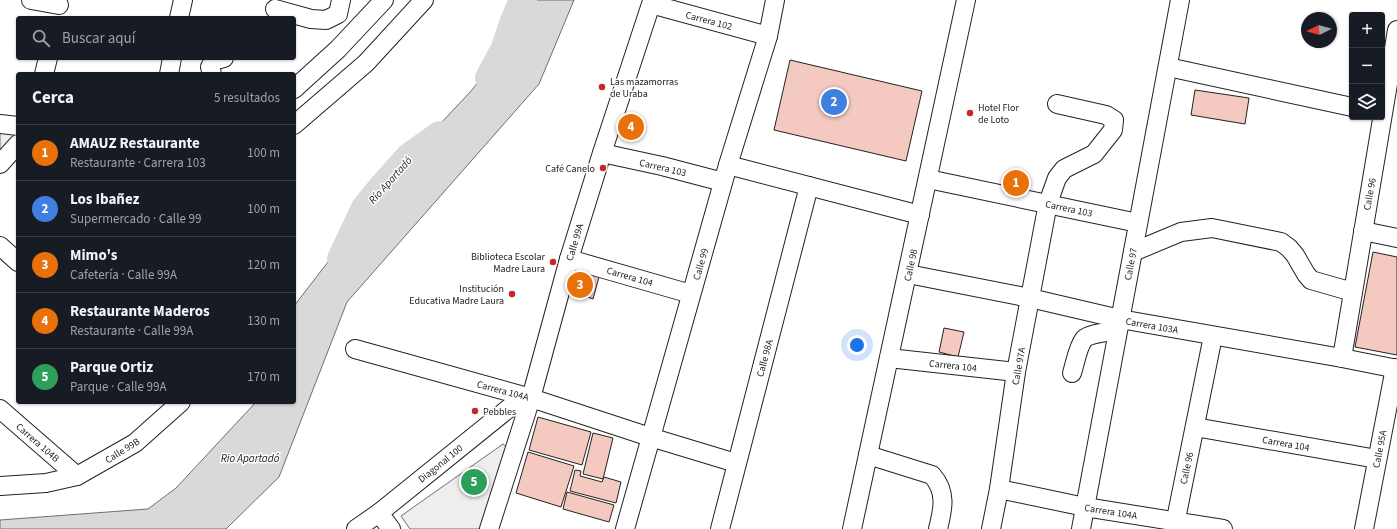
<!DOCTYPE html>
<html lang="es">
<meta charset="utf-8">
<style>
body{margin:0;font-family:"Source Sans 3",sans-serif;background:#242831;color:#f1f3f6}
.controls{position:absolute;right:12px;top:12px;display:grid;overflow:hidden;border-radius:4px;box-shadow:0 1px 3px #0004}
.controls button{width:36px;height:36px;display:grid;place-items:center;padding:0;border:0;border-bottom:1px solid #363941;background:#171b24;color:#f1f3f6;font:20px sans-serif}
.compass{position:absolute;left:1301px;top:12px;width:36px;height:36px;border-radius:50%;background:#171b24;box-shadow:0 1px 3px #0004;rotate:265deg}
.you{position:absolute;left:857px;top:345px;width:14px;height:14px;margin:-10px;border:3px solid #fff;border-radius:50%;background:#1a73e8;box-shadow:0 0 0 6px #1a73e833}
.badge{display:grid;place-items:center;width:26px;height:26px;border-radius:50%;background:#b45309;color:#fff;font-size:13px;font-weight:700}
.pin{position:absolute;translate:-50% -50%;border:2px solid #fff;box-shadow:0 1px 4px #0006}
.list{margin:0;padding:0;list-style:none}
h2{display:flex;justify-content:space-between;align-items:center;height:52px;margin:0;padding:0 16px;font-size:17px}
h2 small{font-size:13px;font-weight:400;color:#9ea1a6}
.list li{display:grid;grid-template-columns:26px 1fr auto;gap:12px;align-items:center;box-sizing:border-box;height:56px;padding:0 16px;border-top:1px solid #363941}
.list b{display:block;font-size:15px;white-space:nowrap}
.list p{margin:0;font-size:13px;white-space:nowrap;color:#9ea1a6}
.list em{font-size:13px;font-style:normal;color:#9ea1a6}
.icon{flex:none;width:22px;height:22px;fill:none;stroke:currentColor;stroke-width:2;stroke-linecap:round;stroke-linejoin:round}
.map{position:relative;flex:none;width:1397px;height:529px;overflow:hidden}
.search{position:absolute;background:#171b24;box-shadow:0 1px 3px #0004;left:16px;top:16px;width:280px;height:44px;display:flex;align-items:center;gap:10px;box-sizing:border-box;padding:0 14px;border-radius:4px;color:#9ea1a6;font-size:15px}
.panel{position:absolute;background:#171b24;box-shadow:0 1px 3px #0004;left:16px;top:72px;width:280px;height:332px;border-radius:4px}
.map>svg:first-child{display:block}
</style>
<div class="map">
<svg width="1397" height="529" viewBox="0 0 1397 529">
<rect width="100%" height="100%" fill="#fff"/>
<g fill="#eee" stroke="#6f6f6f">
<path d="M0 128 18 131V141L0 160Z"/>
<path d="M503 444 508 448 485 529H410L401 516Z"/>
</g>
<path fill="#d9d9d9" stroke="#6f6f6f" d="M533 0H574L539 84 347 302 279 477 226 529H0V520L148 509 176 488 256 402H294V306L409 157 472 90 530 13Z"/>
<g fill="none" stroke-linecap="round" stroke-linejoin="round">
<g stroke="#d9d9d9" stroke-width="28">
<path d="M489 78 505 48 514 21 523 0"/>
<path d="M341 259 365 208 383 186 409 157 440 135"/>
</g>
</g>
<g fill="#f3c9c0" stroke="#222">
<path d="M790 60 922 91 906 161 774 130Z"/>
<path d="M1195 90 1249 98 1245 124 1191 115Z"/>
<path d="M1373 252 1397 257V355L1355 347Z"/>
<path d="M580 266 600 273 593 299 574 292Z"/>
<path d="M944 328 964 332 958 357 939 352Z"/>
<path d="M538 417 591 432 582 465 529 450Z"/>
<path d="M593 433 613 438 603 479 583 474Z"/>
<path d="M528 452 574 466 561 507 516 493Z"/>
<path d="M575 470 581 471 580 476 602 482 604 477 621 482 616 503 570 491Z"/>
<path d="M567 492 614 505 609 522 563 509Z"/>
</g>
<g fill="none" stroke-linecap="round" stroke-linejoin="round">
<defs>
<g id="minor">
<path d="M31 0 59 5"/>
<path d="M275 9 311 19 326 20 338 14 341 0"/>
<path d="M179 18 183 0"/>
<path d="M1168 67 1352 107"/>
<path d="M44 74 48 58"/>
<path d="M169 74 172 58"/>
<path d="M212 74 210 67 214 61 224 58"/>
<path d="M294 89 338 49 384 0"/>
<path d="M0 124 18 126"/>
<path d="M294 125 366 63 424 0"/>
<path d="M602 153 662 166 723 182"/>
<path d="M0 164 18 144"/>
<path d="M728 165 920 215"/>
<path d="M928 179 1138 223"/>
<path d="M1363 231 1397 238"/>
<path d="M0 246 18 262"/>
<path d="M1133 252 1181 232 1212 228 1281 242 1289 248 1295 255 1306 274 1311 280 1353 292"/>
<path d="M569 259 691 294"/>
<path d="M908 274 1030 298 1120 319 1342 358 1397 369"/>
<path d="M355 349 531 398 650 437 736 463"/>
<path d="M889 358 1016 372"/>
<path d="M1342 358 1397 30"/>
<path d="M1072 373C1075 364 1078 346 1084 339 1090 333 1110 332 1118 330"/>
<path d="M0 409 77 476"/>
<path d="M1195 427 1377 459"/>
<path d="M868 455 932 475C947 492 943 509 938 529"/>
<path d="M0 486 46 483 77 476 135 443 181 402"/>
<path d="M999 489 1085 507 1223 529"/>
<path d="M379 513 391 529"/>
<path d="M356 529 379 513 524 396"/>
<path d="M489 529 531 398 569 259 602 153 651 4 768 36"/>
<path d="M625 529 728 165 768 36 775 0"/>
<path d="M720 529 809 186"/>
<path d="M852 529 966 0"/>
<path d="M991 529 999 489 1016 372 1048 203 1057 178 1064 169 1094 154 1113 130 1114 120 1106 115 1057 104"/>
<path d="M1081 529 1180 0"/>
<path d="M1174 529 1213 336"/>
<path d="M1364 529 1395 368"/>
</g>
</defs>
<use href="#minor" stroke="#222" stroke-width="20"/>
<use href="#minor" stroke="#fff" stroke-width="18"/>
</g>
<g fill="#c62828" stroke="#fff" stroke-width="1.5">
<circle cx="602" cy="87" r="4"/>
<circle cx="970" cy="113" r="4"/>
<circle cx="603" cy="168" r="4"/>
<circle cx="553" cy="262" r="4"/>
<circle cx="512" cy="294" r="4"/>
<circle cx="475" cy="411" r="4"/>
</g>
<g text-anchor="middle" stroke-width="3" stroke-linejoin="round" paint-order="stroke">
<g font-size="10" fill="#222" stroke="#fff">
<text transform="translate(709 20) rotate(15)" y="4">Carrera 102</text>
<text transform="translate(663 167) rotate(13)" y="4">Carrera 103</text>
<text transform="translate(1369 194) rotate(-80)" y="4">Calle 96</text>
<text transform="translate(1069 208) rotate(12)" y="4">Carrera 103</text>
<text transform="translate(574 242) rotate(-73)" y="4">Calle 99A</text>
<text transform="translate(700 264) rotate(-74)" y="4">Calle 99</text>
<text transform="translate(1130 264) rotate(-79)" y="4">Calle 97</text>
<text transform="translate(910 265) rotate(-78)" y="4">Calle 98</text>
<text transform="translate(630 276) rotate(16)" y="4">Carrera 104</text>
<text transform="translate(1152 325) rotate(10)" y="4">Carrera 103A</text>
<text transform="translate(764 358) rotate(-75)" y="4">Calle 98A</text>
<text transform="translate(953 365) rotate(6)" y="4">Carrera 104</text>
<text transform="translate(1018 366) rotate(-80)" y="4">Calle 97A</text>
<text transform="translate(503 390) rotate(15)" y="4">Carrera 104A</text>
<text transform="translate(38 442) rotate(41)" y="4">Carrera 104B</text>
<text transform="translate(1286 443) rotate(10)" y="4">Carrera 104</text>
<text transform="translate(1379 449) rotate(-79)" y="4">Calle 95A</text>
<text transform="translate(122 450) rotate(-32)" y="4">Calle 99B</text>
<text transform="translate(440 463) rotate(-39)" y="4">Diagonal 100</text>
<text transform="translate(1186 468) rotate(-78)" y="4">Calle 96</text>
<text transform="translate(1111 511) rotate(9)" y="4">Carrera 104A</text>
</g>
<g font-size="10" fill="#222" stroke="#fff" text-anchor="start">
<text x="610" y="85">Las mazamorras<tspan x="610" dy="12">de Uraba</tspan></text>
<text x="978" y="111">Hotel Flor<tspan x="978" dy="12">de Loto</tspan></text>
<text x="595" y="172" text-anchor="end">Café Canelo</text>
<text x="545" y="260" text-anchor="end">Biblioteca Escolar<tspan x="545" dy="12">Madre Laura</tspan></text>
<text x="504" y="292" text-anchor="end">Institución<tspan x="504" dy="12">Educativa Madre Laura</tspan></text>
<text x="483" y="415">Pebbles</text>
</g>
<g font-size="11" font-style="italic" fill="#222" stroke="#fff">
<text transform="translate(390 180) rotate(-48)" y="4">Río Apartadó</text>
<text x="250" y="462">Rio Apartadó</text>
</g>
</g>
</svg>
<div class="controls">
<button>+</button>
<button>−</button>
<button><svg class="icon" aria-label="layers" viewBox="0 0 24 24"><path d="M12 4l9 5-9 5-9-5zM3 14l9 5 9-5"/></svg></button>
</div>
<svg class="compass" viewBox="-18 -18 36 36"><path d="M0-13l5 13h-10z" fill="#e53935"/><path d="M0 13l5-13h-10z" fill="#9ea1a6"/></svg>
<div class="you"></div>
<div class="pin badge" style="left:1016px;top:183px;background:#e8710a">1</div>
<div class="pin badge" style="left:834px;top:102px;background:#3f7fe0">2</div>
<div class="pin badge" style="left:580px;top:285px;background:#e8710a">3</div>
<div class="pin badge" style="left:631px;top:127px;background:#e8710a">4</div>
<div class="pin badge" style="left:474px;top:482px;background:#2e9e5b">5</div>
<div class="search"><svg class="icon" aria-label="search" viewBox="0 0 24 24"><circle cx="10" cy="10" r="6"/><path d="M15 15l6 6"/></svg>Buscar aquí</div>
<section class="panel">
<h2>Cerca<small>5 resultados</small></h2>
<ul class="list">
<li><span class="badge" style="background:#e8710a">1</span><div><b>AMAUZ Restaurante</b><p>Restaurante · Carrera 103</p></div><em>100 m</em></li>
<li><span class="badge" style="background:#3f7fe0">2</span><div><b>Los Ibañez</b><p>Supermercado · Calle 99</p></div><em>100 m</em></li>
<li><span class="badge" style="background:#e8710a">3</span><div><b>Mimo's</b><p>Cafetería · Calle 99A</p></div><em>120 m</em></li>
<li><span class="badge" style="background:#e8710a">4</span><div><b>Restaurante Maderos</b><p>Restaurante · Calle 99A</p></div><em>130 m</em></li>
<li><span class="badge" style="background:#2e9e5b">5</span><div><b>Parque Ortiz</b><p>Parque · Calle 99A</p></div><em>170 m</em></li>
</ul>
</section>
</div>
